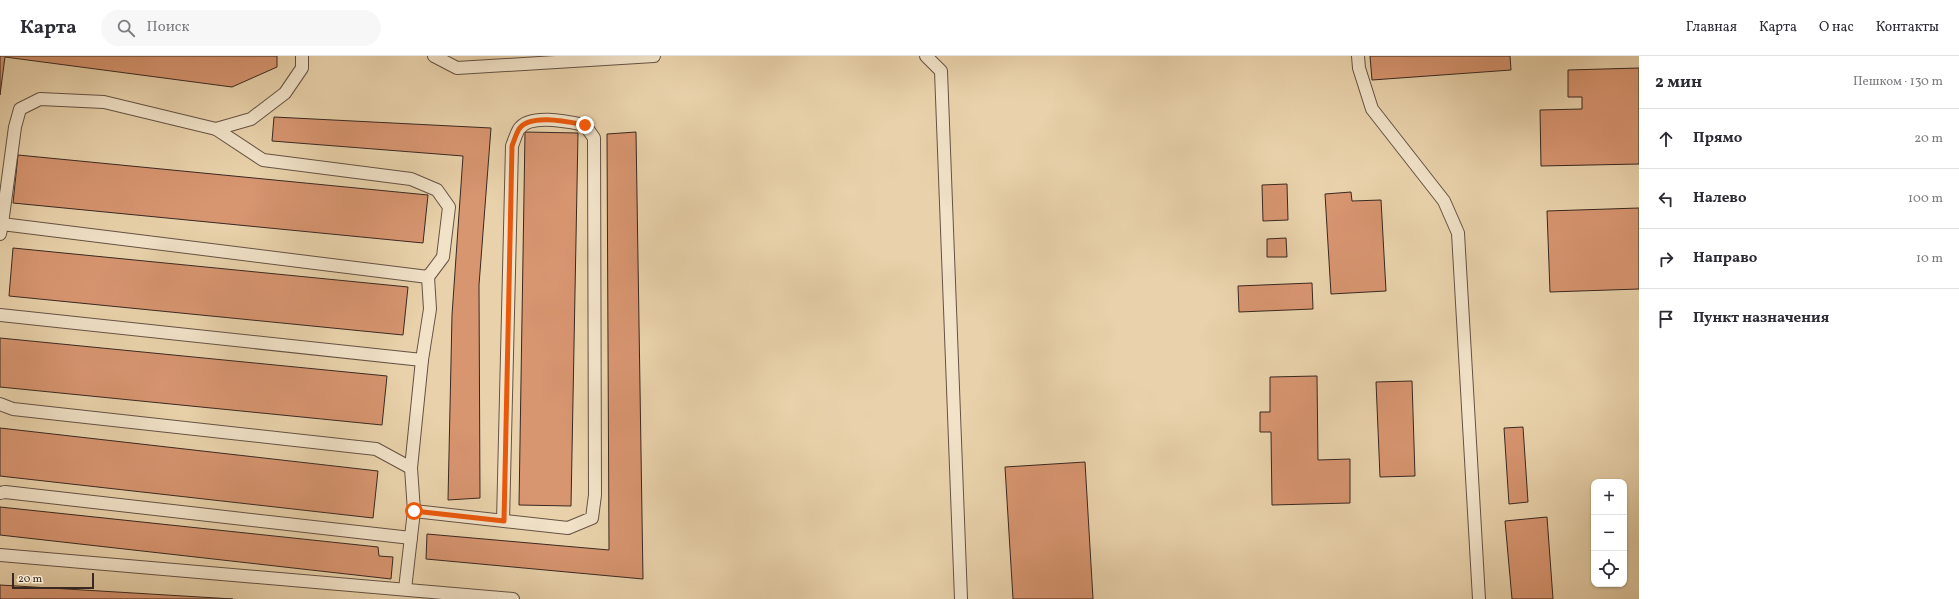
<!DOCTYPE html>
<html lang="ru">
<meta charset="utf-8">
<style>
body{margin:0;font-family:Vollkorn,serif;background:#f7f7f7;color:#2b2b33}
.controls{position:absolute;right:12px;bottom:12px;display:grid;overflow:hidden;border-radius:8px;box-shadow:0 1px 3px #0004}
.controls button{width:36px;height:36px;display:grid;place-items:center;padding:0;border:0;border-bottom:1px solid #e1e1e2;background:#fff;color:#2b2b33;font:20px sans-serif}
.scale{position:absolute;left:12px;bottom:10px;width:82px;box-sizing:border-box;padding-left:4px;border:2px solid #392821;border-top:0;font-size:11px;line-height:14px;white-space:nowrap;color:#392821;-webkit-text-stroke:3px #f1e2c8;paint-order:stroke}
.stop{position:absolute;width:12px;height:12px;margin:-9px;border:3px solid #ea580c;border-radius:50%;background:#fff}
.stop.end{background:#ea580c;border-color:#fff;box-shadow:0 1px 4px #0008}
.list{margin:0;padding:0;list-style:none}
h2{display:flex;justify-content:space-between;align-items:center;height:52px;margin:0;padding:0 16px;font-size:17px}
h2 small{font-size:13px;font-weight:400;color:#7c7c81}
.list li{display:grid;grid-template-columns:26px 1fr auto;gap:12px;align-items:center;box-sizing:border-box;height:60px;padding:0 16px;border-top:1px solid #e1e1e2}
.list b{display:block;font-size:15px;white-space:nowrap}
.list em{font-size:13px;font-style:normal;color:#7c7c81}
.icon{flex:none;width:22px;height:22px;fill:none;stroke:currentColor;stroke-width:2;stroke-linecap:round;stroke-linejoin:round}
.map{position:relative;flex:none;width:1639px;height:543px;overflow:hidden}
header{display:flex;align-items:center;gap:24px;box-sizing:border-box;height:56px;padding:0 20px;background:#fff;border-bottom:1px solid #e1e1e2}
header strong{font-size:19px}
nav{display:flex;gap:22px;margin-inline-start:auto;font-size:14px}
.search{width:280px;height:36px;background:#f7f7f7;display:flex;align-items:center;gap:10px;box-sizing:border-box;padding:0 14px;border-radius:22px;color:#7c7c81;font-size:15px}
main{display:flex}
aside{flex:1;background:#fff}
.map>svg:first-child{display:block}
</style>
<header>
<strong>Карта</strong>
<div class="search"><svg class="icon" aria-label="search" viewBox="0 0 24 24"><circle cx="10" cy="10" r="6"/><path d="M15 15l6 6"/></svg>Поиск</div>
<nav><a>Главная</a><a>Карта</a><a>О нас</a><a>Контакты</a></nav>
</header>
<main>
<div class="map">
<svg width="1639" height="543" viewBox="0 0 1639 543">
<rect width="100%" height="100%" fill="#e9d2ab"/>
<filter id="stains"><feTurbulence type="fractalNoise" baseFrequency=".005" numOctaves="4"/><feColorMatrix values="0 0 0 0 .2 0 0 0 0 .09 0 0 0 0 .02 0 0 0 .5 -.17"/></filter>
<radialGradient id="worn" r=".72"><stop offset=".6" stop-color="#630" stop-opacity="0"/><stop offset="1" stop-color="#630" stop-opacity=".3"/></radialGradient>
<g fill="#d79570" stroke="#392821">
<path d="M0 0H277V11L232 31 5 1 0 39Z"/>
<path d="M1370 0H1510L1511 14 1372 24Z"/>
<path d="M1639 12V108L1541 110 1540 54 1582 53V41H1568V14Z"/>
<path d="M274 61 491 72 479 229 480 442 448 444 452 259 463 100 272 85Z"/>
<path d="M525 76 578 77 571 450 519 449Z"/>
<path d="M636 76 643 523 426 503 427 478 609 494 607 78Z"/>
<path d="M18 99 428 139 423 187 13 147Z"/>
<path d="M1287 128 1288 164 1263 165 1262 129Z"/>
<path d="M1351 136 1352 145 1381 144 1386 235 1331 238 1325 138Z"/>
<path d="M1639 152V233L1550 236 1547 155Z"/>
<path d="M1286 182 1287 201H1267V183Z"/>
<path d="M13 192 408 231 403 279 9 240Z"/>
<path d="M1312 227 1313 253 1239 256 1238 230Z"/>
<path d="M0 282 387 320 382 369 0 331Z"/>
<path d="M1317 320 1318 404 1350 403V447L1272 449 1271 376H1260V356H1270V321Z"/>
<path d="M1412 325 1415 420 1380 421 1376 326Z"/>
<path d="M1523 371 1528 446 1509 448 1504 372Z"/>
<path d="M0 372 378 415 373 462 0 420Z"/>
<path d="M1085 406 1093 543H1013L1005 411Z"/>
<path d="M0 451 378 491 379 500 393 501 391 523 0 479Z"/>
<path d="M1547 461 1553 543H1512L1505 465Z"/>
<path d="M0 529 233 543H0Z"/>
</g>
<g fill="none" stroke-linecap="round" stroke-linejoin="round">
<defs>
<g id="lane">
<path d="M434 0 457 12 654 0"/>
<path d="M926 0 941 15 961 543"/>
<path d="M1358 0 1359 12 1372 53 1444 145 1458 177 1479 543"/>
<path d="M216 73 251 63 285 37 302 12V0"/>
<path d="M0 167 2 168 428 221 443 201 449 151 437 134 411 123 263 104 216 73 104 46 40 43 20 53 15 71 2 168 0 178"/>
<path d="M0 259 422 304 430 253 428 221"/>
<path d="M0 348 13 353 376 393 411 412"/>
<path d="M0 437 5 436 411 482"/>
<path d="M414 455 568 472 592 462 595 439 594 82 585 69C570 66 530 57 519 73 516 78 514 85 512 90L503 465"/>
<path d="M0 499 513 543"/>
<path d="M405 533 414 455 411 412 422 304"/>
</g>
</defs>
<use href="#lane" stroke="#655244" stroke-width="14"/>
<use href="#lane" stroke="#f1e2c8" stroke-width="12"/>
</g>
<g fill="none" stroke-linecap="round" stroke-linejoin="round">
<path stroke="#ea580c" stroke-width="5" d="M414 455 504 465 512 90C514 85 516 78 519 73 530 57 569 66 585 69"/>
</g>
<rect width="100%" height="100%" filter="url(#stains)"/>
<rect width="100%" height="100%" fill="url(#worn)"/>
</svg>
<div class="controls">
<button>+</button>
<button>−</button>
<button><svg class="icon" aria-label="locate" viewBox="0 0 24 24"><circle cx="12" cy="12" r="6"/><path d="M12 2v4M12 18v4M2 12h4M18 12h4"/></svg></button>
</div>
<div class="scale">20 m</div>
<div class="stop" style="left:414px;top:455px"></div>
<div class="stop end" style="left:585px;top:69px"></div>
</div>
<aside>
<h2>2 мин<small>Пешком · 130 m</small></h2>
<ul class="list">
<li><svg class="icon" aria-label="ahead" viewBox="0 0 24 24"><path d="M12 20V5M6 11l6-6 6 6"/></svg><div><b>Прямо</b></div><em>20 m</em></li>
<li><svg class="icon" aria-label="left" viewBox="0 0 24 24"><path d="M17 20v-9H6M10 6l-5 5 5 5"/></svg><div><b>Налево</b></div><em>100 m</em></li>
<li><svg class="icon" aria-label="right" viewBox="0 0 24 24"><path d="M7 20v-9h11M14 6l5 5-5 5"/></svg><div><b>Направо</b></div><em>10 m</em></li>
<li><svg class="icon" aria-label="arrive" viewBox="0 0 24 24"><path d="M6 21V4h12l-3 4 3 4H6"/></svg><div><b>Пункт назначения</b></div></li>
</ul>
</aside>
</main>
